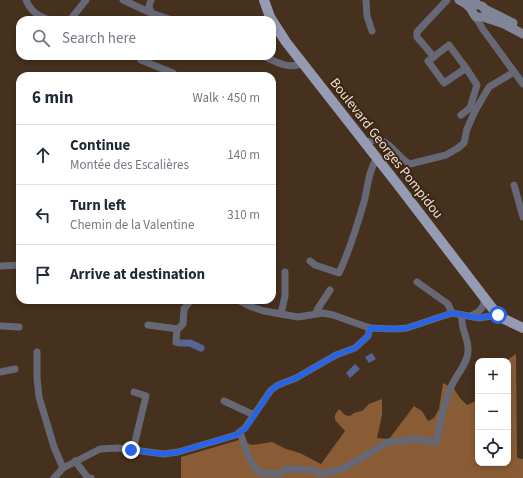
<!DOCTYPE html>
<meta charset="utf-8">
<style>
body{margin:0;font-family:"Source Sans 3",sans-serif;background:#f2f2f3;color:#1f2937}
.controls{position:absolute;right:12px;bottom:12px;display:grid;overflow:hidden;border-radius:8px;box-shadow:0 2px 6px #0003}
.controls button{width:36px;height:36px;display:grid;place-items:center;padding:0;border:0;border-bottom:1px solid #e0e1e3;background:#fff;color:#1f2937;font:20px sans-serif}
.stop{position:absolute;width:12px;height:12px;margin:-9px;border:3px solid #2563eb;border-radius:50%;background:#fff}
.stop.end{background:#2563eb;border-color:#fff;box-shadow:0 1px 4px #0008}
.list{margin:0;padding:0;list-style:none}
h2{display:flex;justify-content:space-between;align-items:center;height:52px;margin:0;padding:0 16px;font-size:17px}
h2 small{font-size:13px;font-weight:400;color:#747a83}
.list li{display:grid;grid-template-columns:26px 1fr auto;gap:12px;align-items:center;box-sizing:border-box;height:60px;padding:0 16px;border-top:1px solid #e0e1e3}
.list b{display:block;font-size:15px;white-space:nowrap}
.list p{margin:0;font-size:13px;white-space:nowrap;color:#747a83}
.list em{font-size:13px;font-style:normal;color:#747a83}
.icon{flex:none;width:22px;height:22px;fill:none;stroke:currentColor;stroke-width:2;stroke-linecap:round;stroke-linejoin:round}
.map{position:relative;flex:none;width:523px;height:478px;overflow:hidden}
.search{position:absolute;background:#fff;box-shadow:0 2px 6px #0003;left:16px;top:16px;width:260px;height:44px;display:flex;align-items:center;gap:10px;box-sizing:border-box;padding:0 14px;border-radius:12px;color:#747a83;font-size:15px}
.panel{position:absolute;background:#fff;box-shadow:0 2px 6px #0003;left:16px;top:72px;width:260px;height:232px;border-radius:12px}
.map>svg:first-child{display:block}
</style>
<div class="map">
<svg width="523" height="478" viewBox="0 0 523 478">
<rect width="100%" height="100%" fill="#46301e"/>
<path fill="#895c35" d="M516 354 517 458 523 459V478H181V457L239 440 252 445 272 442 286 449 300 453 321 464 345 431 335 420V415L338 410H340L345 415 350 416 354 413 362 411 369 404 382 399V415L377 438 389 439 414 406 422 411 428 421 434 418 439 409 443 383 454 389 460 398 467 405 478 400V463H508V361H506Z"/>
<g fill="#596496">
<path d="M372 353 376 359 369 363 365 357Z"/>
<path d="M355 364 360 369 350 378 346 373Z"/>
</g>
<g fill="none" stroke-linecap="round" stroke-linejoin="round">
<path stroke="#596496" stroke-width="7" d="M179 343H190L201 348"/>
<g stroke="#666975" stroke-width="7">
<path d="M26 0C31 12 38 16 50 20"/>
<path d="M123 0 151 13"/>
<path d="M151 0 149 6 151 13 172 20"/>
<path d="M366 0 367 16 372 31"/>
<path d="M476 17 482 28 523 84"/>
<path d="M70 20 86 0"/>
<path d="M143 56 141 60 173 73 172 76"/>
<path d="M263 56C277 62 288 70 303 63"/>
<path d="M434 57 417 37V32L447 0"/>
<path d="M461 115 470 108 477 85 466 68 444 83 428 61 449 45 466 68"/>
<path d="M365 143C388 131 395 157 410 164L446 155 458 148 464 143 467 129 475 111 489 87 514 72"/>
<path d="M514 185 523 217"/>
<path d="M310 261 315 265 339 273C350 250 357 226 364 202 368 187 368 172 377 158"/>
<path d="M0 266 20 265"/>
<path d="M417 282 448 304 452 313"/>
<path d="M238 300 252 307 264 311 298 317 323 313 333 315 370 328 395 329 407 328 452 313 479 318 498 315"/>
<path d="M281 314 285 296V272"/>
<path d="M316 314 317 310 330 290"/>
<path d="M470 316C480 312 484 308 485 297"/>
<path d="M148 325 178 329 183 324 184 309 191 300"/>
<path d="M0 326 19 327"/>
<path d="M176 342 177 329"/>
<path d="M37 352V378L39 397 54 447 63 468"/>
<path d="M0 372 15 369"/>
<path d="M224 401 254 415"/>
<path d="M240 432 248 456 255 468 261 473 279 474 286 469 312 470 320 474 342 469 388 442 414 439 436 442C440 423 444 402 452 385 457 374 468 363 468 351 469 339 460 328 462 315"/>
<path d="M133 450 146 396 134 392"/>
<path d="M75 461 88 478H91"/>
<path d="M54 478 63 468 100 449 118 448 164 454 178 452 236 435 245 428 271 390 278 385 296 378 336 355 355 348 368 336 370 328"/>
</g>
<g stroke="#808598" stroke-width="9">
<path d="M459 0C463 2 468 5 471 9 473 12 473 14 476 17H483L504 24 523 34"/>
<path d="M473 0 478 5 482 6 485 9 513 23"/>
</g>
<path stroke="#949bb3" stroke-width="10" d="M264 0 270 17 286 42 398 185 493 309 504 319 523 328"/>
</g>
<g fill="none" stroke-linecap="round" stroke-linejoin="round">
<path stroke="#2563eb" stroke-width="5" d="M131 450 164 454 178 452 236 435 246 428 271 390 278 385 296 378 336 355 355 348 368 336 370 328 395 329 407 328 452 313 479 318 498 315"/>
</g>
<g text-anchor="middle" stroke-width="4" stroke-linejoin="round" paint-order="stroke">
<g font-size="14" fill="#eee0d5" stroke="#3b2614">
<text transform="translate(387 148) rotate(52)" y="5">Boulevard Georges Pompidou</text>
</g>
</g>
</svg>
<div class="controls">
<button>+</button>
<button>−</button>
<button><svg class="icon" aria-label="locate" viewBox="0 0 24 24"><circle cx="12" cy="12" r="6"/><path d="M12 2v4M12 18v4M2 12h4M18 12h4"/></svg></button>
</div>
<div class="stop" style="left:498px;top:315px"></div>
<div class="stop end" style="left:131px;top:450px"></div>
<div class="search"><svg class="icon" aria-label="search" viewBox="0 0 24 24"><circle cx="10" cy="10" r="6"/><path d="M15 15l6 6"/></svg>Search here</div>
<section class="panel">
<h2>6 min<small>Walk · 450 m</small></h2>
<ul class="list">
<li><svg class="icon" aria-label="ahead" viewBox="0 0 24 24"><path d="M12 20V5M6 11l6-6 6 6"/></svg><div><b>Continue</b><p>Montée des Escalières</p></div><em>140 m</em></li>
<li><svg class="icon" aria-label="left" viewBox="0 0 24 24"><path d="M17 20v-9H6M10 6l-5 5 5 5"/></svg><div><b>Turn left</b><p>Chemin de la Valentine</p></div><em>310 m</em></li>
<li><svg class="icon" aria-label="arrive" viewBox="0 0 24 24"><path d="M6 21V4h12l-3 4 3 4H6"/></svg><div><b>Arrive at destination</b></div></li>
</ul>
</section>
</div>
